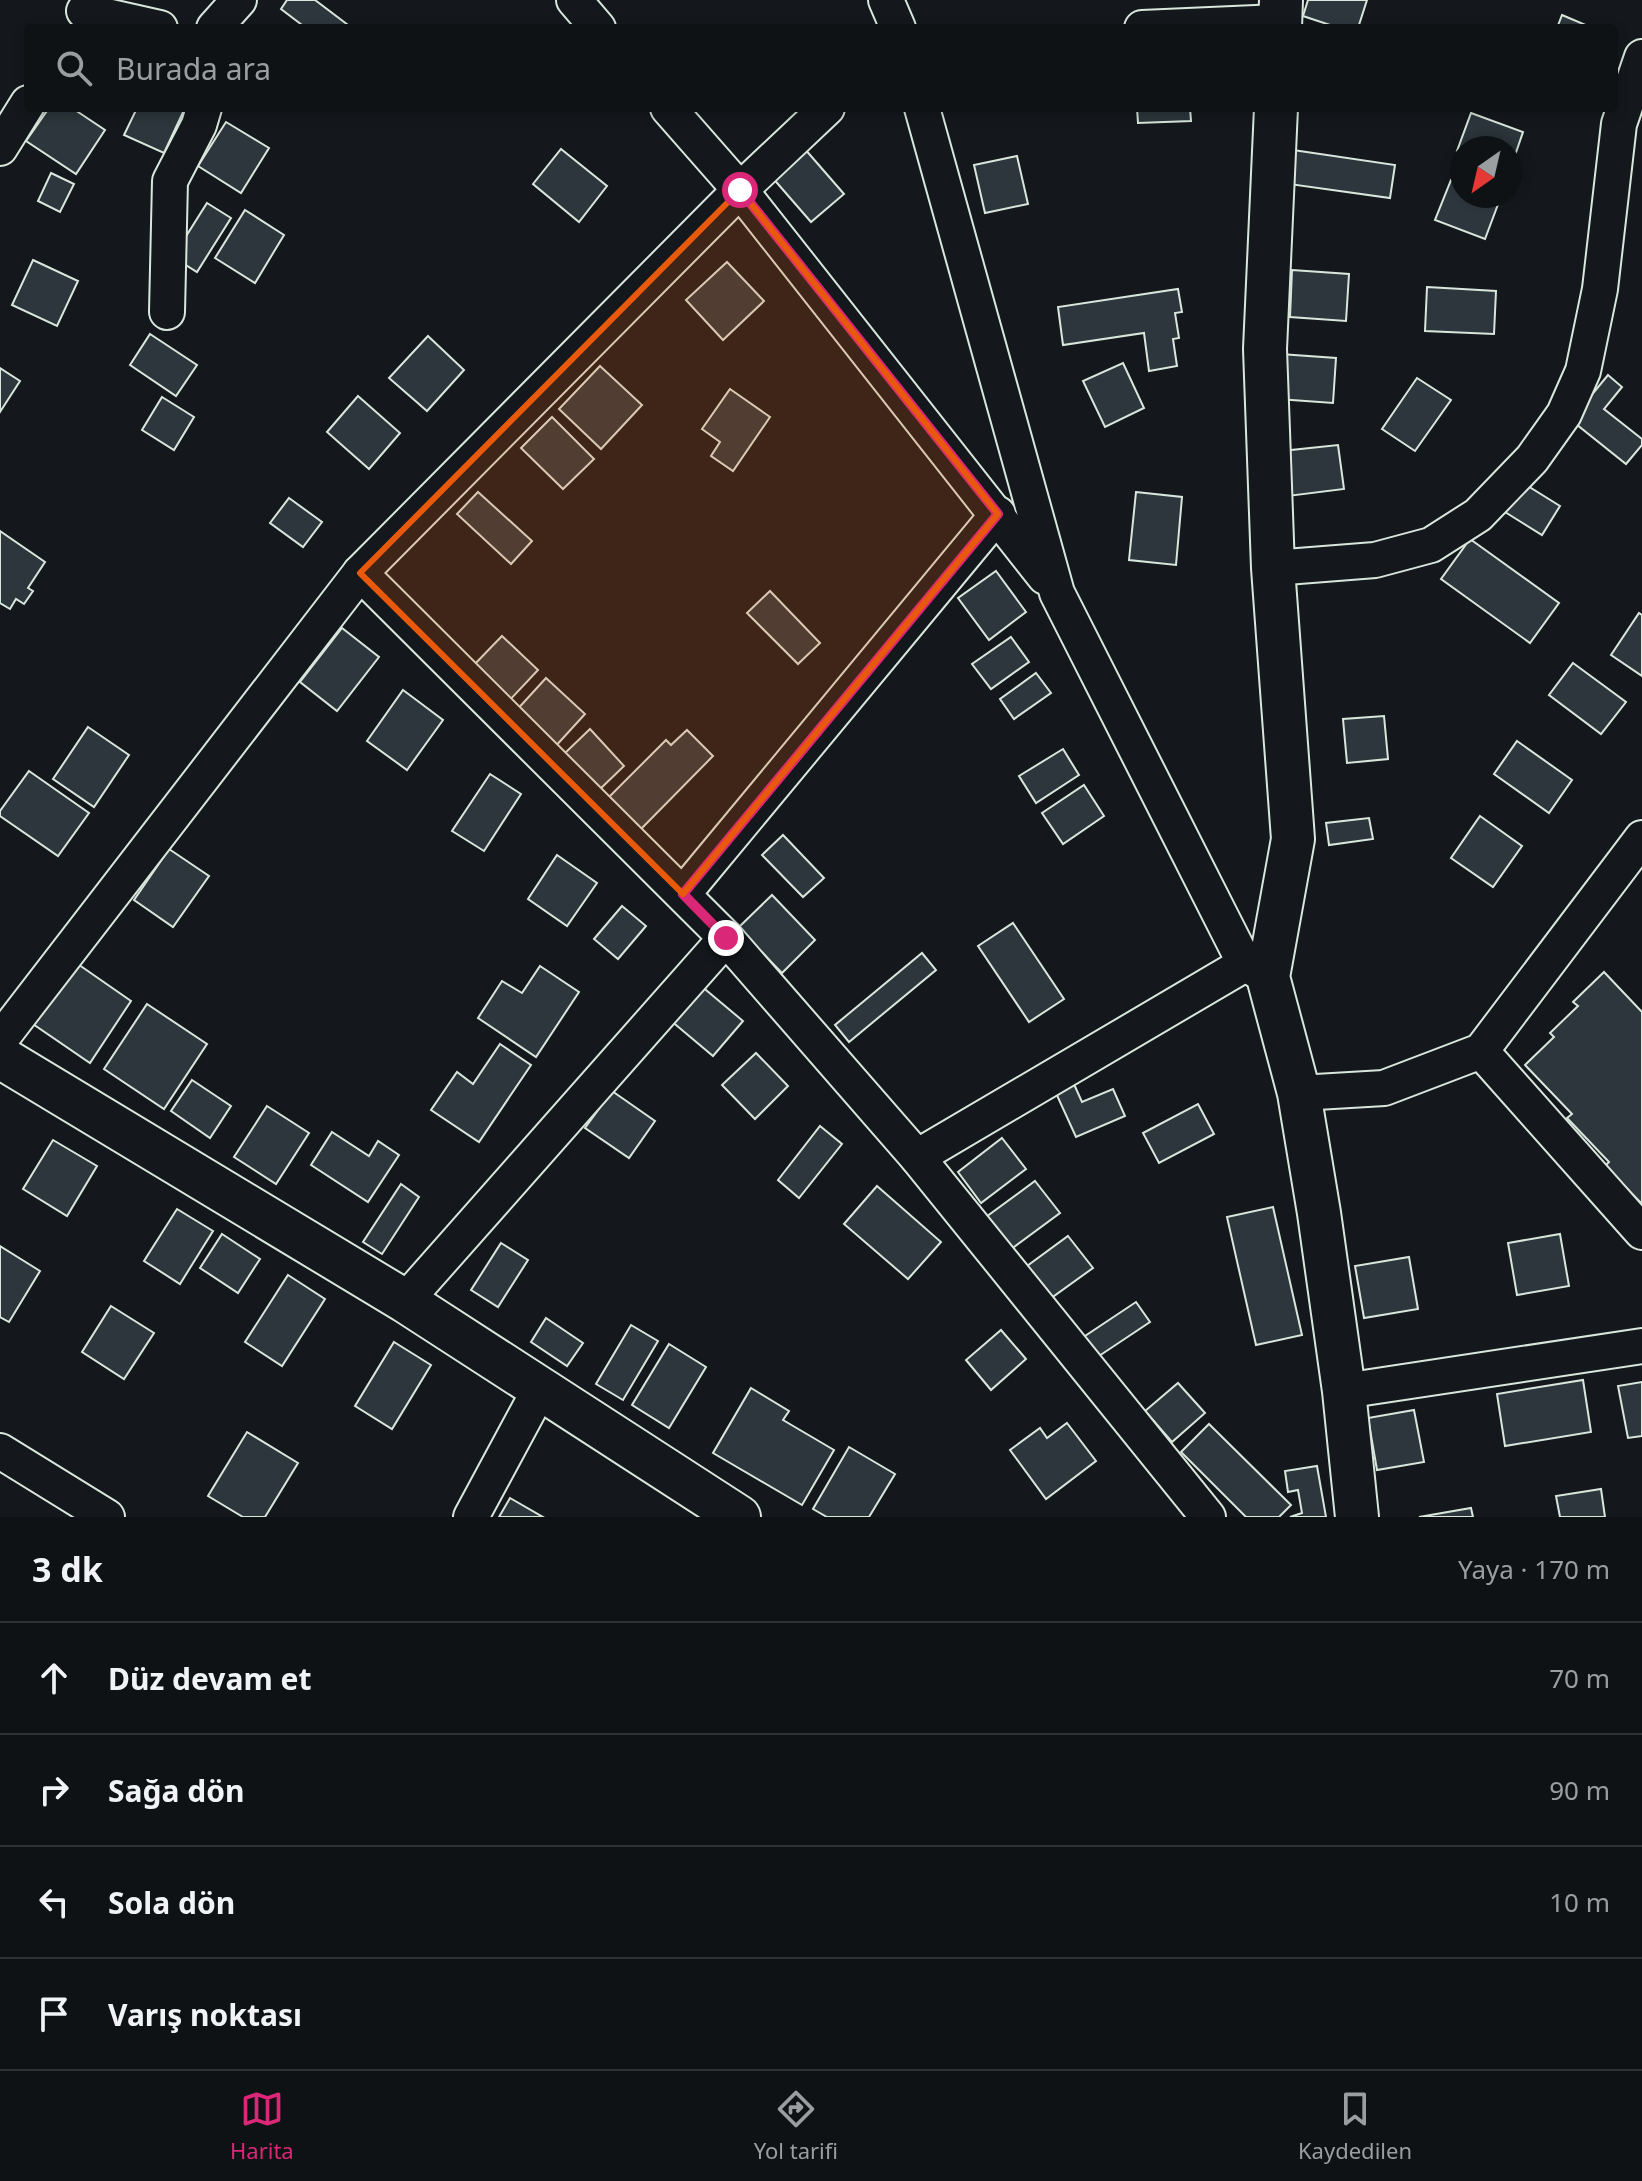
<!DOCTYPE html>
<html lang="tr">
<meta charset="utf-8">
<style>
body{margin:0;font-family:"Noto Sans",sans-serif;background:#1d2022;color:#f1f3f6}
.compass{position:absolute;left:1450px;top:136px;width:72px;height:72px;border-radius:50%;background:#0f1215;box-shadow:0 4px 12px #0003;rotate:214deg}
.stop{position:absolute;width:24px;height:24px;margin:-18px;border:6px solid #db2777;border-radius:50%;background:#fff}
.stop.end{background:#db2777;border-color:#fff;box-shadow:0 2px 8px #0008}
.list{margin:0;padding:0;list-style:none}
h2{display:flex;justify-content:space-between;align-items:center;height:104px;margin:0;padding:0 32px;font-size:34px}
h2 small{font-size:26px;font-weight:400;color:#9b9ea0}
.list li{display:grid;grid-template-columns:52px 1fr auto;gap:24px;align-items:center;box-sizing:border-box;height:112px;padding:0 32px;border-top:2px solid #2f3234}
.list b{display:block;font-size:30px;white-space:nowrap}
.list em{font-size:26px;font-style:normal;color:#9b9ea0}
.icon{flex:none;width:44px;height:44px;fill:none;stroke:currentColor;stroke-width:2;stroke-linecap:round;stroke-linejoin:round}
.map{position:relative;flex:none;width:1642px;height:1517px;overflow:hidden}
.search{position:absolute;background:#0f1215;box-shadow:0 4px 12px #0003;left:24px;right:24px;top:24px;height:88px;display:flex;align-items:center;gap:20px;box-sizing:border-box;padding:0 28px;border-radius:8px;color:#9b9ea0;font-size:30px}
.sheet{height:552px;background:#0f1215}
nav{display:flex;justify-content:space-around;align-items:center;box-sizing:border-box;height:112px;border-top:2px solid #2f3234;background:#0f1215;font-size:22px;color:#9b9ea0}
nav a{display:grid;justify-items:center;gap:4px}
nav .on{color:#db2777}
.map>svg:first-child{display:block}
</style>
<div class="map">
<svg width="1642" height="1517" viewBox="0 0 1642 1517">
<rect width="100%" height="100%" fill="#14181c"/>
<g fill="#2c363c" stroke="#d8e6dc" stroke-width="2">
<path d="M287 0H315L352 28H306L281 9Z"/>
<path d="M1308 0H1367L1358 28H1339L1303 16Z"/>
<path d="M1562 15 1588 26 1587 28H1557Z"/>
<path d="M49 108H72L105 130 76 174 26 141Z"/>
<path d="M137 108H185L164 153 124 135Z"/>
<path d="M1137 108H1190L1191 121 1138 123Z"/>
<path d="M1471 113 1523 132 1510 170V148H1462V153L1457 151Z"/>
<path d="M226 122 269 148 241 193 198 166Z"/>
<path d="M804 148 844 194 811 222 771 176Z"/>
<path d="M561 149 607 186 579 222 533 184Z"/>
<path d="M1293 150 1395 165 1390 198 1289 184Z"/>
<path d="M1017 156 1028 204 985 213 974 165Z"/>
<path d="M51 173 74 184 60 212 38 201Z"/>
<path d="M1451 180 1462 184V196H1494L1500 199 1485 239 1435 220Z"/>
<path d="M207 203 231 218 197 272 173 257Z"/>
<path d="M245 210 284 235 255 283 215 258Z"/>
<path d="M33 260 78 281 57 326 12 305Z"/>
<path d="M727 262 764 301 723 340 686 300Z"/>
<path d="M1292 270 1349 274 1346 321 1290 317Z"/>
<path d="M1427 287 1496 291 1494 334 1425 331Z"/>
<path d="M1178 289 1182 312 1175 313 1179 338 1173 339 1177 366 1149 371 1144 333 1063 345 1058 307Z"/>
<path d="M150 334 197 365 176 396 130 365Z"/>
<path d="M428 336 464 370 427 411 389 378Z"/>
<path d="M1280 354 1336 358 1333 403 1278 399Z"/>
<path d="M1123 363 1144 408 1105 427 1083 381Z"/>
<path d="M600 366 642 405 601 449 559 409Z"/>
<path d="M0 368 20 381 0 412Z"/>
<path d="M1608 375 1622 387 1604 409 1642 439V445L1626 464 1571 420Z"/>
<path d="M1417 378 1451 400 1415 451 1382 429Z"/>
<path d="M730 389 770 417 733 471 711 456 720 442 702 429Z"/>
<path d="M358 396 400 433 369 469 327 432Z"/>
<path d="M162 397 194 417 174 450 142 430Z"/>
<path d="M552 417 594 459 563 489 521 448Z"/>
<path d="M1338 445 1344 489 1288 496 1282 451Z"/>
<path d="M1523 483 1560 506 1542 535 1505 512Z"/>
<path d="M478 492 532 541 511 564 457 514Z"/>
<path d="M1136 492 1182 497 1176 565 1129 560Z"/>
<path d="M289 498 322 522 303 547 270 523Z"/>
<path d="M0 531 45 562 28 588 33 591 24 604 16 599 10 609 0 603Z"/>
<path d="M1470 539 1559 603 1530 643 1441 579Z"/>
<path d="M996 571 1026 612 989 640 958 598Z"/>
<path d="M770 591 820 643 798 664 747 613Z"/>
<path d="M1639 613 1642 615V676L1611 655Z"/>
<path d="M342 628 379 657 337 711 300 682Z"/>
<path d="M502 636 538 670 506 704 470 669Z"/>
<path d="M1011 637 1029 662 991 689 972 664Z"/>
<path d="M1573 663 1626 702 1601 734 1549 695Z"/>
<path d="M1036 673 1051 693 1014 719 1000 699Z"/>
<path d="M546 678 585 714 553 749 514 713Z"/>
<path d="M403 690 443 720 407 770 367 741Z"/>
<path d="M1384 716 1388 759 1347 763 1343 719Z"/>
<path d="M88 727 129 755 94 807 53 779Z"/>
<path d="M590 729 624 766 598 791 563 755Z"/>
<path d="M687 730 713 756 640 830 608 798 666 740 671 745Z"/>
<path d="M1517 741 1572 780 1549 813 1494 774Z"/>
<path d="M1063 749 1079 775 1036 803 1019 776Z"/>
<path d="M29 771 89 813 58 856 0 816V811Z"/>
<path d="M490 774 521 794 484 851 452 831Z"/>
<path d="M1084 785 1104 816 1063 844 1042 813Z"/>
<path d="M1480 816 1522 846 1493 887 1451 858Z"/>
<path d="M1369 818 1373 839 1329 845 1326 823Z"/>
<path d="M783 835 824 878 803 897 762 855Z"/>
<path d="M169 849 209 876 173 927 134 900Z"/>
<path d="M557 855 597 883 567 926 528 899Z"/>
<path d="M772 895 815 940 782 973 738 928Z"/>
<path d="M622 906 646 926 618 959 594 939Z"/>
<path d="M1013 923 1064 999 1029 1022 978 946Z"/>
<path d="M922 953 936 970 849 1042 835 1025Z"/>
<path d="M72 960 131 1001 90 1063 30 1022Z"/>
<path d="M540 966 579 992 536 1057 478 1018 502 981 522 993Z"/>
<path d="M1604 972 1642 1012V1204L1605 1166 1609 1162 1567 1118 1572 1114 1525 1065 1554 1037 1550 1033 1578 1006 1573 1002Z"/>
<path d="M700 985 743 1021 713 1056 670 1020Z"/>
<path d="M147 1004 207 1044 164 1109 104 1069Z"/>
<path d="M500 1044 531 1065 479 1142 431 1110 457 1072 473 1084Z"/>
<path d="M756 1053 788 1086 755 1119 722 1085Z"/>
<path d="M192 1080 231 1106 210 1138 171 1111Z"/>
<path d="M1073 1082 1082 1102 1113 1089 1125 1116 1076 1137 1055 1091Z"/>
<path d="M612 1091 655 1121 629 1158 585 1128Z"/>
<path d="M1198 1104 1214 1134 1159 1163 1143 1133Z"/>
<path d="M267 1106 309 1133 276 1184 234 1157Z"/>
<path d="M820 1126 842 1144 799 1198 778 1180Z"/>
<path d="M332 1132 369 1156 378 1141 399 1155 368 1202 311 1165Z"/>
<path d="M1002 1138 1026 1169 981 1203 958 1172Z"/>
<path d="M53 1140 97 1166 67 1216 23 1189Z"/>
<path d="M1035 1181 1060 1213 1010 1250 986 1217Z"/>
<path d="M401 1184 419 1197 382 1254 363 1242Z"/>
<path d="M877 1186 941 1242 908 1279 844 1224Z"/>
<path d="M1273 1207 1302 1335 1256 1345 1227 1217Z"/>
<path d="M177 1209 213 1231 180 1284 144 1261Z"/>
<path d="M222 1234 260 1259 238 1293 200 1268Z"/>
<path d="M1560 1234 1569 1286 1517 1295 1508 1243Z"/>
<path d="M1068 1236 1093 1268 1047 1301 1023 1269Z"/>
<path d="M501 1243 528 1260 498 1307 471 1290Z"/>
<path d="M0 1246 40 1271 9 1322 0 1317Z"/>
<path d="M1409 1257 1418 1309 1364 1318 1355 1266Z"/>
<path d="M288 1275 325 1299 282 1366 245 1342Z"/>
<path d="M1136 1302 1150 1322 1093 1360 1079 1340Z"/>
<path d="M111 1306 154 1333 124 1379 82 1352Z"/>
<path d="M546 1318 583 1343 567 1366 531 1342Z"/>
<path d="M631 1325 658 1341 623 1400 596 1384Z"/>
<path d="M1001 1330 1026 1359 991 1390 966 1360Z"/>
<path d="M394 1342 431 1365 392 1429 355 1406Z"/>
<path d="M669 1344 706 1367 669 1428 632 1405Z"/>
<path d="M1583 1380 1591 1432 1505 1446 1497 1394Z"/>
<path d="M1642 1382V1436L1628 1438 1618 1386Z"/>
<path d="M1178 1383 1205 1413 1172 1442 1145 1411Z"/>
<path d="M751 1388 789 1411 783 1420 834 1450 802 1505 713 1453Z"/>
<path d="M1414 1410 1424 1462 1377 1470 1368 1418Z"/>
<path d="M1067 1423 1096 1461 1046 1499 1010 1450 1040 1428 1047 1438Z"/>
<path d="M1209 1424 1291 1505 1279 1517H1246L1181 1452Z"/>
<path d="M247 1432 298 1463 265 1517H243L208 1496Z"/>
<path d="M849 1447 895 1474 869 1517H827L813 1509Z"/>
<path d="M1317 1466 1326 1517H1290L1302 1513 1298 1490 1288 1492 1285 1471Z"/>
<path d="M1601 1489 1605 1517H1560L1556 1496Z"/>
<path d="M510 1498 543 1517H499Z"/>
<path d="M1471 1508 1473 1517H1419Z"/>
</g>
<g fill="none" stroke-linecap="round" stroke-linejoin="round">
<defs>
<g id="minor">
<path d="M574 0 598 28"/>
<path d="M886 0 898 28"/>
<path d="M84 11 160 28"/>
<path d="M214 28 239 0"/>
<path d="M1142 28 1281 22"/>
<path d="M668 108 740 190 1045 577"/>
<path d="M922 108 1057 593 1245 964 1268 977"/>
<path d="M0 148 28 103"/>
<path d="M167 312 170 181 199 125 204 108"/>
<path d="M1273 568 1375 560 1431 545 1478 515 1532 459 1564 414 1583 371 1600 289 1619 124 1642 57"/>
<path d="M360 573 726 938 917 1157 1208 1517"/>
<path d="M683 894 998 514"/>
<path d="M0 1040 360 573 740 190 827 108"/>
<path d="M1481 1051 1642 1232"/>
<path d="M1299 1093 1384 1088 1481 1051 1642 838"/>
<path d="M917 1157 1245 964"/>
<path d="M405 1301 726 938"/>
<path d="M1344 1391 1642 1346"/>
<path d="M0 1451 107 1517"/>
<path d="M471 1517 540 1389"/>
</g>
<g id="tertiary">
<path d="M1280 28 1281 0"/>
<path d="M1276 108 1265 349 1273 568 1293 839 1268 977 1299 1093 1319 1213 1344 1391 1357 1517"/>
<path d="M0 1057 405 1301 739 1517"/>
</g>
</defs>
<use href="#minor" stroke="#d8e6dc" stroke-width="38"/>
<use href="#tertiary" stroke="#d8e6dc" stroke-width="46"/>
<use href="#minor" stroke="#14181c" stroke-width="34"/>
<use href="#tertiary" stroke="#14181c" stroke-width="42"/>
</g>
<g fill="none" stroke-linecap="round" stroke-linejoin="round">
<path stroke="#db2777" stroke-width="10" d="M726 938 683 894 998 514 740 190"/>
</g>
<path fill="#e8590c" fill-opacity="0.2" stroke="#e8590c" stroke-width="6" stroke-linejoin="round" d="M740 190 998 514 683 894 360 573Z"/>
</svg>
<svg class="compass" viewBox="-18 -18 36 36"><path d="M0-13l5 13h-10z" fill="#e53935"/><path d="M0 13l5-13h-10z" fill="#9b9ea0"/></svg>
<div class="stop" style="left:740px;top:190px"></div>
<div class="stop end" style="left:726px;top:938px"></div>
<div class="search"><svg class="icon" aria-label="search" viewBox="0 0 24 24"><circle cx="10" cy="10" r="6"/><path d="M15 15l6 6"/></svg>Burada ara</div>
</div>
<section class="sheet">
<h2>3 dk<small>Yaya · 170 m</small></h2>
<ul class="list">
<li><svg class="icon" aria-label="ahead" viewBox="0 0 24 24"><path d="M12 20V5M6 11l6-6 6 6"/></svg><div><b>Düz devam et</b></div><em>70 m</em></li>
<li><svg class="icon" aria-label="right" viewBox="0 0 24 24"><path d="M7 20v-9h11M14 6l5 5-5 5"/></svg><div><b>Sağa dön</b></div><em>90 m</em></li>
<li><svg class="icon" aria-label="left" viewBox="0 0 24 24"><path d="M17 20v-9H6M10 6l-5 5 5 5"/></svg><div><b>Sola dön</b></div><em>10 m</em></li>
<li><svg class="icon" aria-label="arrive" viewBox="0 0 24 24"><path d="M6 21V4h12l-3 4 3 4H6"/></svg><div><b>Varış noktası</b></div></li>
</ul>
</section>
<nav>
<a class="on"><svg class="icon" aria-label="map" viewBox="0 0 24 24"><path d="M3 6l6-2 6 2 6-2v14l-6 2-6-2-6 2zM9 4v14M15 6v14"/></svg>Harita</a>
<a><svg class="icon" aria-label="directions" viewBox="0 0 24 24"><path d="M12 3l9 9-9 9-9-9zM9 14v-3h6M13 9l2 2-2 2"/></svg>Yol tarifi</a>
<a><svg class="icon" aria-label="saved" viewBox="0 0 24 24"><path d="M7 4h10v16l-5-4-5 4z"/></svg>Kaydedilen</a>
</nav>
